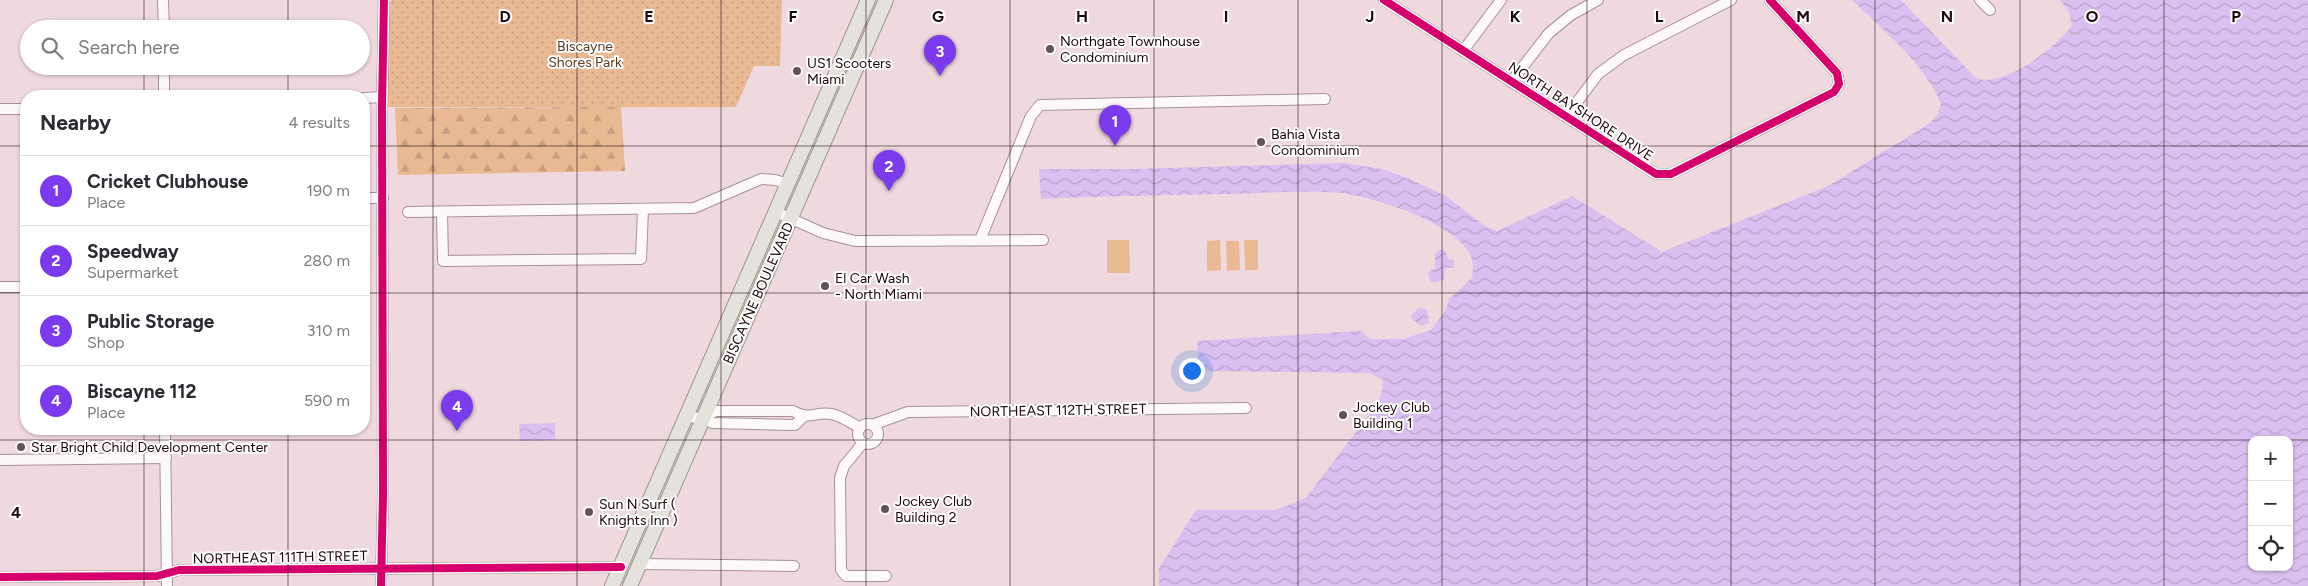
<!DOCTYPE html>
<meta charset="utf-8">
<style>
body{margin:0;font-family:Figtree,sans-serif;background:#f2f2f3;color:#2b2b33}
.controls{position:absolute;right:15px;bottom:15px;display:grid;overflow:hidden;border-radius:10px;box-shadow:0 1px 4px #0004}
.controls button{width:45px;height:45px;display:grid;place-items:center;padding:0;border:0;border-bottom:1px solid #e1e1e2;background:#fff;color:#2b2b33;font:25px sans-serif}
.you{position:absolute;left:1191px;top:370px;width:18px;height:18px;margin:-12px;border:4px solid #fff;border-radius:50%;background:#1a73e8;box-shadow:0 0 0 8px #1a73e833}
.badge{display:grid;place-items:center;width:32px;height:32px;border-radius:50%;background:#7c3aed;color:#fff;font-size:16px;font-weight:700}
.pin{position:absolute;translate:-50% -41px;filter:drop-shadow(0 1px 2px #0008)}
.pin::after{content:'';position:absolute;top:26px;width:18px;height:15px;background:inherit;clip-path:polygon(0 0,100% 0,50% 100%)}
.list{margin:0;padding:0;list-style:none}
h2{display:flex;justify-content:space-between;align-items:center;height:65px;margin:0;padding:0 20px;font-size:21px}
h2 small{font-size:16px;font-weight:400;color:#7c7c81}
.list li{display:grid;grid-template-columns:32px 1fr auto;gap:15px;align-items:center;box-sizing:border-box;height:70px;padding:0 20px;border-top:1px solid #e1e1e2}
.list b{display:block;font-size:19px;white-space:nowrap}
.list p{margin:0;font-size:16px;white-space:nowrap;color:#7c7c81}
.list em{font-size:16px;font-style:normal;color:#7c7c81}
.icon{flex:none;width:28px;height:28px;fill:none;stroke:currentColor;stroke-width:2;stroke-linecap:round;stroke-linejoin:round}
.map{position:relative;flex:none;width:2308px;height:586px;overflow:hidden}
.search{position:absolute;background:#fff;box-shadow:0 1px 4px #0004;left:20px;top:20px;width:350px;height:55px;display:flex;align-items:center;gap:12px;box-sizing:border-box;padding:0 18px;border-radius:28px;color:#7c7c81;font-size:19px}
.panel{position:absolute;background:#fff;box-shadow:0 1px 4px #0004;left:20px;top:90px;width:350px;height:345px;border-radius:20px}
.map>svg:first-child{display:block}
</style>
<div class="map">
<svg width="2308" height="586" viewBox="0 0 2308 586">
<defs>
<pattern id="green-dots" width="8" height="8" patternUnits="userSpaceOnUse" patternTransform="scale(1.25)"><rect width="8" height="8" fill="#e9b994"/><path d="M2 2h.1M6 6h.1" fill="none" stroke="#c79e7e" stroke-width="1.8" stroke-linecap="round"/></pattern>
<pattern id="forest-firs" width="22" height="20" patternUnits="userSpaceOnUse" patternTransform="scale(1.25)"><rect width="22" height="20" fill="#e9b994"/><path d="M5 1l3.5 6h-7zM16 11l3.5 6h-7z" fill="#c79e7e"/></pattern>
<pattern id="water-waves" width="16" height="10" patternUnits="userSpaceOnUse" patternTransform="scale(1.25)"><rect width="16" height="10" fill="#dbbff1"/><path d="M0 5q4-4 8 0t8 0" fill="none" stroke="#bba3cd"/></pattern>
</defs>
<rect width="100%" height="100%" fill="#f0d9de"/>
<path fill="url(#green-dots)" d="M392 0H782L780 66H754L736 107H388V4Z"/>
<path fill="url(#forest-firs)" d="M621 107 625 171 398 175 395 108Z"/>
<g fill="#e9b994">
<path d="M1107 240H1129L1130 273H1107Z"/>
<path d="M1220 240 1221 270 1207 271V241Z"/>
<path d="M1244 240H1258V270H1245Z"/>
<path d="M1226 241H1239L1240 270 1227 271Z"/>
</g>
<g fill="url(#water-waves)" fill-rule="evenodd">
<path d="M1852 0H1901L1976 78C2003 89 2057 47 2072 25L2069 12 2060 0H2308V586H1159V568L1196 510H1275L1306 498 1377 404 1382 392 1383 380 1370 373 1200 371 1197 341 1361 331 1370 339H1403L1431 330 1445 311 1449 299 1472 278C1473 269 1474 260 1469 252 1450 222 1375 197 1341 193 1306 190 1269 193 1234 194 1170 195 1105 196 1041 199L1039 169H1132L1344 163 1382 169 1408 178 1446 196 1485 226 1497 231 1572 196 1662 252 1828 186 1930 123 1938 114 1941 104C1926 65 1882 29 1852 0ZM2252 440H2289V567H2252Z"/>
<path d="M1439 250H1445L1448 259 1454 260V268H1445L1444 279 1435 283 1430 281 1428 273 1432 269H1435V254Z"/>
<path d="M1419 308 1427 309 1429 323 1421 326 1411 318 1412 314Z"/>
<path d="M555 423V440L520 441 519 424Z"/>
</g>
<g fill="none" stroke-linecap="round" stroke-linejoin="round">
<defs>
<g id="minor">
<path d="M163 0 164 29"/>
<path d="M1384 0 1656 174H1671L1834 92 1839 84 1837 73 1770 0"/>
<path d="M1980 0 1990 10"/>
<path d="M1463 51 1501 0"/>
<path d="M164 66V96"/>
<path d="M1511 82 1549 33 1571 15 1598 0"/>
<path d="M364 98 382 97"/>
<path d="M0 109H26"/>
<path d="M1566 117 1598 74 1624 55 1731 0"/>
<path d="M364 198H383"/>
<path d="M408 212 694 208 761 179 775 180 788 184"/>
<path d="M442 212 443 261 641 259 643 209"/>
<path d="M776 212 823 233 855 241 1043 240"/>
<path d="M980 240 1031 116 1040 105 1325 99"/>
<path d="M0 287H26"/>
<path d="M686 417 703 418 712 423 795 425 803 417"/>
<path d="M704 418 715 411H793C810 421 815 411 831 414 842 416 851 423 860 428"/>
<circle cx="868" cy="434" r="10"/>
<path d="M872 425 908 412 1246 408"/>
<path d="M165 429 167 586"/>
<path d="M863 443 844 466 840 478 841 570 846 576H886"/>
<path d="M0 460 166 458"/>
<path d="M639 564 794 566"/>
<path d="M0 577 157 576 179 570 621 567"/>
<path d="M381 586 383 494 382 105 384 0"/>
</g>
<g id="major">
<path d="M612 586 868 0"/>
<path d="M630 586 886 0"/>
</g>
</defs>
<use href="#minor" stroke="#a79196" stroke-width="12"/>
<use href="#major" stroke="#9e958d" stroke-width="16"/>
<use href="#minor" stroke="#fdf9fa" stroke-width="10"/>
<use href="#major" stroke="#e3e2dc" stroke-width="14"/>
<defs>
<g id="cycleway">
<path d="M1384 0 1656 174H1671L1834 92 1839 84 1837 73 1770 0"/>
<path d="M0 577 157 576 179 570 621 567"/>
<path d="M381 586 383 494 382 105 384 0"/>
</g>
</defs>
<use href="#cycleway" stroke="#fdfdfd" stroke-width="11"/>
<use href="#cycleway" stroke="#d6006c" stroke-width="8"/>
</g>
<path fill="none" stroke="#1c050c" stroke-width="1" stroke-opacity="0.55" d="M144 0V29M288 0V29M433 0V586M577 0V586M721 0V586M866 0V586M1010 0V586M1154 0V586M1298 0V586M1442 0V586M1587 0V586M1731 0V586M1875 0V586M2020 0V586M2164 0V586M144 66V96M288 66V96M0 146H26M364 146H2308M0 293H26M364 293H2308M144 429V586M288 429V586M0 440H2308"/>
<g fill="#664f56" stroke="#fdfdfd" stroke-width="2">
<circle cx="1050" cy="49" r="5"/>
<circle cx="797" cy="71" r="5"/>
<circle cx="1261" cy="142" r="5"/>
<circle cx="825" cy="286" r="5"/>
<circle cx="1343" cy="415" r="5"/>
<circle cx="21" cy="447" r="5"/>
<circle cx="885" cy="509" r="5"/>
<circle cx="589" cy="512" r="5"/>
</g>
<g text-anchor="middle" stroke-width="4" stroke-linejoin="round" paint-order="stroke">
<g font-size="14" fill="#1c050c" stroke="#fdfdfd" text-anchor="start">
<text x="1060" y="46">Northgate Townhouse<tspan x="1060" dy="16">Condominium</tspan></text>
<text x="807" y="68">US1 Scooters<tspan x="807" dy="16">Miami</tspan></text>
<text x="1271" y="139">Bahia Vista<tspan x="1271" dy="16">Condominium</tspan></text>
<text x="835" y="283">El Car Wash<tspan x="835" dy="16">- North Miami</tspan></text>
<text x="1353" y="412">Jockey Club<tspan x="1353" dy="16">Building 1</tspan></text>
<text x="31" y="452">Star Bright Child Development Center</text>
<text x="895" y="506">Jockey Club<tspan x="895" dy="16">Building 2</tspan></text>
<text x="599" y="509">Sun N Surf (<tspan x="599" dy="16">Knights Inn )</tspan></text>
</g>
<g font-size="14" fill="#5b3c1e" stroke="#fdfdfd">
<text x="585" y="51">Biscayne<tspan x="585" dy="16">Shores Park</tspan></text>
</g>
<g font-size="14" fill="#1c050c" stroke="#fdfdfd">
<text transform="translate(1581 111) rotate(33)" y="5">NORTH BAYSHORE DRIVE</text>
<text transform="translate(758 293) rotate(-66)" y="5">BISCAYNE BOULEVARD</text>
<text transform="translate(1058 410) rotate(-1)" y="5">NORTHEAST 112TH STREET</text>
<text transform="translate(280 557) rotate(-1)" y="5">NORTHEAST 111TH STREET</text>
</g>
</g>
<g font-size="16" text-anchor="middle" font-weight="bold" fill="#1c050c" stroke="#fdfdfd" stroke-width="4" stroke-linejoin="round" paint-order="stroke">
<text x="505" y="22">D</text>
<text x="649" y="22">E</text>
<text x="793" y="22">F</text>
<text x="938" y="22">G</text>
<text x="1082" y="22">H</text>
<text x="1226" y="22">I</text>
<text x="1370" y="22">J</text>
<text x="1515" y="22">K</text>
<text x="1659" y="22">L</text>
<text x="1803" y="22">M</text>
<text x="1947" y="22">N</text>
<text x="2092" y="22">O</text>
<text x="2236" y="22">P</text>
<text x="16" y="518">4</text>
</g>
</svg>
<div class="controls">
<button>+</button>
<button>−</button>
<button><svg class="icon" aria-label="locate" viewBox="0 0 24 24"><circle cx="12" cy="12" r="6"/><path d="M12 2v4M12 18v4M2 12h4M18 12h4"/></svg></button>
</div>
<div class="you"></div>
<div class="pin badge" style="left:1115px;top:146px">1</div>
<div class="pin badge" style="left:889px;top:191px">2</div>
<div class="pin badge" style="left:940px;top:76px">3</div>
<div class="pin badge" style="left:457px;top:431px">4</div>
<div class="search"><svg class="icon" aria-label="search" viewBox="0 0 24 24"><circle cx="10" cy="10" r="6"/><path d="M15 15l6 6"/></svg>Search here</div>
<section class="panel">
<h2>Nearby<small>4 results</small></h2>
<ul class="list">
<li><span class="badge">1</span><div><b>Cricket Clubhouse</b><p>Place</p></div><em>190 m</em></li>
<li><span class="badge">2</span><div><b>Speedway</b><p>Supermarket</p></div><em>280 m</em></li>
<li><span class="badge">3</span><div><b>Public Storage</b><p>Shop</p></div><em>310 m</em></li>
<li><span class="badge">4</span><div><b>Biscayne 112</b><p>Place</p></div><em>590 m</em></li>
</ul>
</section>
</div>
